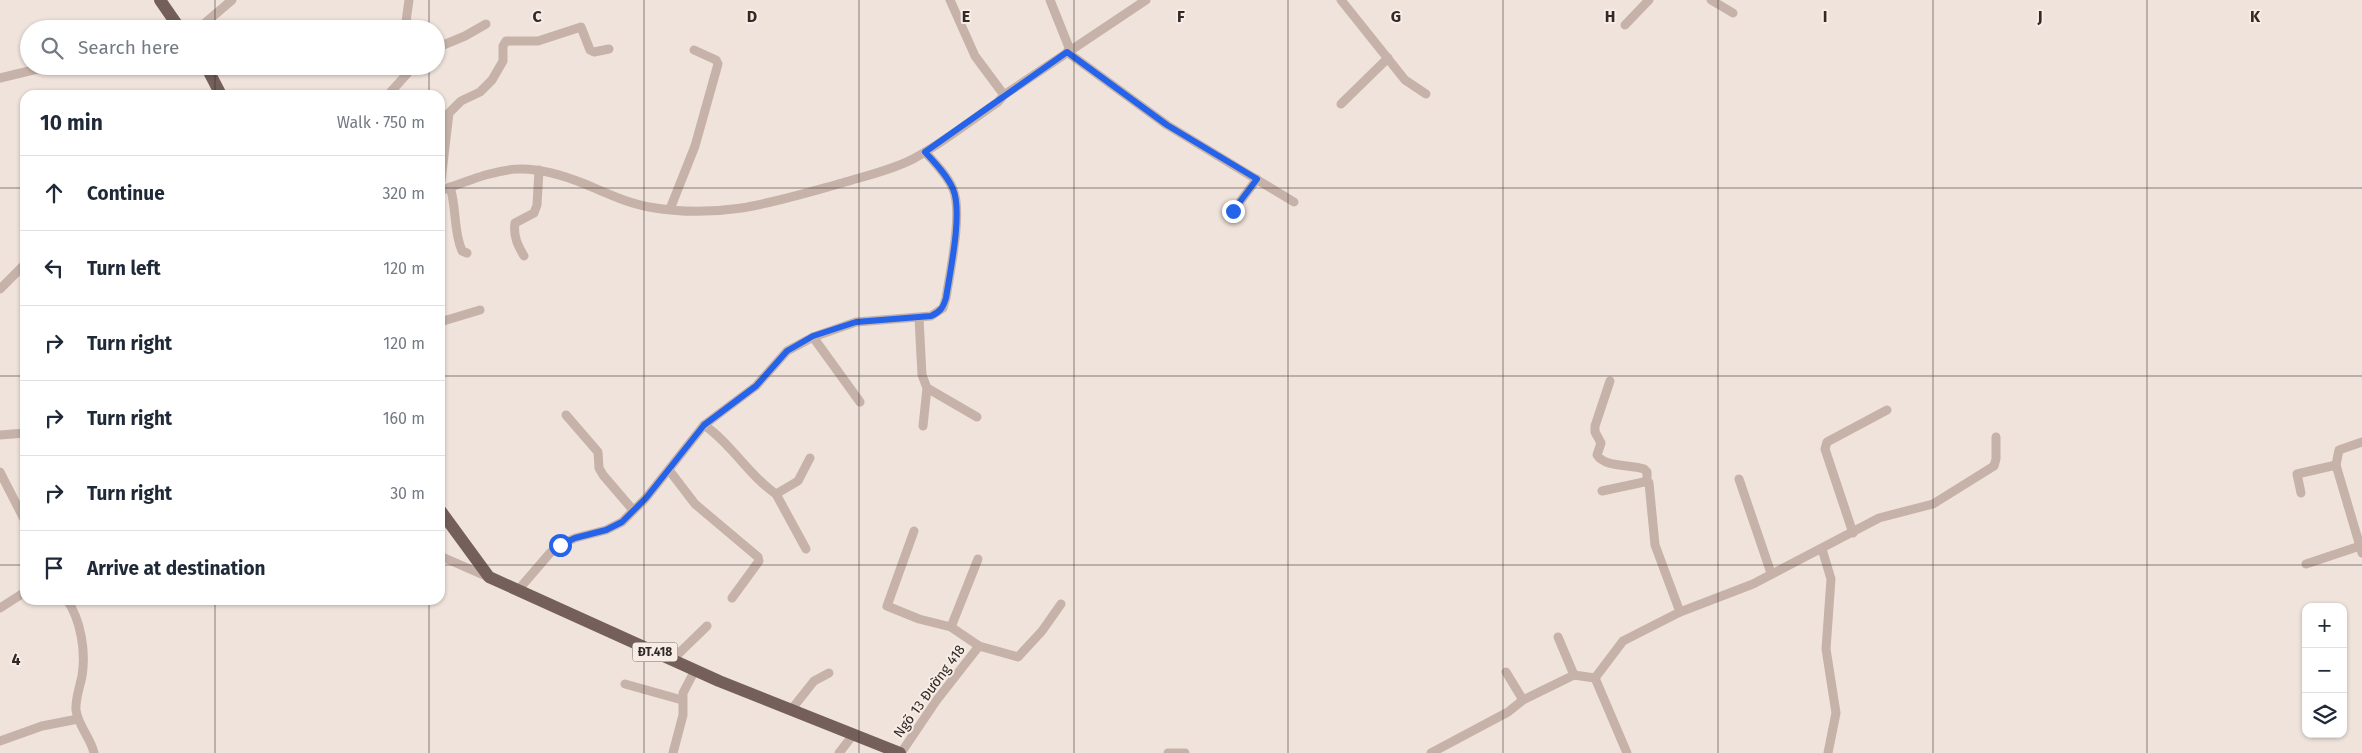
<!DOCTYPE html>
<meta charset="utf-8">
<style>
body{margin:0;font-family:"Fira Sans",sans-serif;background:#f6f6f7;color:#1f2937}
.controls{position:absolute;right:15px;bottom:15px;display:grid;overflow:hidden;border-radius:10px;box-shadow:0 1px 4px #0004}
.controls button{width:45px;height:45px;display:grid;place-items:center;padding:0;border:0;border-bottom:1px solid #e0e1e3;background:#fff;color:#1f2937;font:25px sans-serif}
.stop{position:absolute;width:15px;height:15px;margin:-11px;border:4px solid #2563eb;border-radius:50%;background:#fff}
.stop.end{background:#2563eb;border-color:#fff;box-shadow:0 1px 5px #0008}
.list{margin:0;padding:0;list-style:none}
h2{display:flex;justify-content:space-between;align-items:center;height:65px;margin:0;padding:0 20px;font-size:21px}
h2 small{font-size:16px;font-weight:400;color:#747a83}
.list li{display:grid;grid-template-columns:32px 1fr auto;gap:15px;align-items:center;box-sizing:border-box;height:75px;padding:0 20px;border-top:1px solid #e0e1e3}
.list b{display:block;font-size:19px;white-space:nowrap}
.list em{font-size:16px;font-style:normal;color:#747a83}
.icon{flex:none;width:28px;height:28px;fill:none;stroke:currentColor;stroke-width:2;stroke-linecap:round;stroke-linejoin:round}
.map{position:relative;flex:none;width:2362px;height:753px;overflow:hidden}
.search{position:absolute;background:#fff;box-shadow:0 1px 4px #0004;left:20px;top:20px;width:425px;height:55px;display:flex;align-items:center;gap:12px;box-sizing:border-box;padding:0 18px;border-radius:28px;color:#747a83;font-size:19px}
.panel{position:absolute;background:#fff;box-shadow:0 1px 4px #0004;left:20px;top:90px;width:425px;height:515px;border-radius:15px}
.map>svg:first-child{display:block}
</style>
<div class="map">
<svg width="2362" height="753" viewBox="0 0 2362 753">
<rect width="100%" height="100%" fill="#efe3db"/>
<g fill="none" stroke-linecap="round" stroke-linejoin="round">
<g stroke="#c6b2a8" stroke-width="9">
<path d="M950 0 975 56 1004 95"/>
<path d="M1050 0 1070 50"/>
<path d="M1341 0 1405 80 1426 94"/>
<path d="M1711 0 1733 13"/>
<path d="M1625 25 1649 0"/>
<path d="M198 29 232 0"/>
<path d="M405 29 409 0"/>
<path d="M436 48 465 36 486 24"/>
<path d="M1067 52 1167 125 1294 202"/>
<path d="M0 78 50 66"/>
<path d="M388 95 414 66"/>
<path d="M1341 104 1388 58"/>
<path d="M450 187C457 209 453 230 462 251L467 253"/>
<path d="M440 189 449 113 461 101 480 92 492 80 503 61V46L506 41H538L581 27 590 50 594 52 609 49"/>
<path d="M440 191C501 169 521 158 585 184 606 193 627 203 649 207 721 220 774 202 842 183 865 176 892 170 913 159 943 143 970 121 998 102L1004 95 1146 0"/>
<path d="M670 209 695 146 718 64 716 60 694 50"/>
<path d="M1233 211 1257 179"/>
<path d="M524 256C518 246 513 236 515 223L534 213 537 205 539 170"/>
<path d="M0 289 25 264"/>
<path d="M919 318 922 375 927 388 977 417"/>
<path d="M440 322 480 310"/>
<path d="M813 337 860 402"/>
<path d="M1610 381 1595 426V432L1601 443 1597 455C1605 468 1631 464 1644 469L1647 472V481"/>
<path d="M566 415 598 452 599 468 603 475 633 510"/>
<path d="M704 425C732 444 749 476 776 494L798 481 810 458"/>
<path d="M923 426 927 388"/>
<path d="M0 435 25 433"/>
<path d="M2362 442 2339 450 2336 465 2362 553"/>
<path d="M669 470 695 504 758 557 759 561 732 598"/>
<path d="M0 472 25 521"/>
<path d="M1739 479 1771 573"/>
<path d="M1602 491 1644 482 1649 483 1655 545 1680 612"/>
<path d="M2301 493 2297 474 2336 465"/>
<path d="M776 494 806 549"/>
<path d="M914 531 887 606 919 619 951 627 979 646"/>
<path d="M1853 533 1825 449 1827 442 1887 410"/>
<path d="M1822 549 1831 579 1826 649 1836 713 1828 753"/>
<path d="M440 556 488 577"/>
<path d="M2306 564 2360 546"/>
<path d="M519 589 550 553 560 545 575 538 606 530 622 522 646 498 704 425 756 386 787 351 813 337 856 322 931 316 943 308 946 298C950 272 963 212 953 189 947 175 935 163 925 152"/>
<path d="M67 600C81 620 86 652 82 676 80 686 75 700 76 710 78 726 91 738 94 753"/>
<path d="M0 608 25 592"/>
<path d="M951 627 978 559"/>
<path d="M1558 637 1574 675"/>
<path d="M672 660 707 626"/>
<path d="M1506 672 1523 700"/>
<path d="M1595 678 1627 753"/>
<path d="M625 684 682 700"/>
<path d="M791 710 814 681 829 673"/>
<path d="M0 741 42 726 78 719"/>
<path d="M673 753 683 715V693L695 670"/>
<path d="M839 753 853 735"/>
<path d="M901 753 936 701 979 646 1018 657 1042 631 1061 604"/>
<path d="M1168 753H1185"/>
<path d="M1431 753 1508 712 1523 700 1574 675 1595 678 1623 641 1680 612 1753 584 1879 518 1933 504 1994 466 1996 459V437"/>
</g>
<g stroke="#745f5a" stroke-width="12">
<path d="M160 0 180 29"/>
<path d="M206 66 221 95"/>
<path d="M440 510 489 577 719 681 900 753"/>
</g>
</g>
<g fill="none" stroke-linecap="round" stroke-linejoin="round">
<path stroke="#2563eb" stroke-width="6" d="M560 545 575 538 606 530 622 522 646 498 704 425 756 386 787 351 813 336 856 322 931 316C940 312 943 308 946 298 950 272 963 212 953 189 947 175 935 163 925 152L1067 52 1167 125 1257 179 1233 211"/>
</g>
<path fill="none" stroke="#332a27" stroke-width="1" stroke-opacity="0.55" d="M215 0V29M429 0V29M644 0V753M859 0V753M1074 0V753M1288 0V753M1503 0V753M1718 0V753M1933 0V753M2147 0V753M215 66V95M429 66V95M0 188H25M440 188H2362M0 376H25M440 376H2362M0 565H25M440 565H2362M215 600V753M429 600V753"/>
<g text-anchor="middle" stroke-width="4" stroke-linejoin="round" paint-order="stroke">
<rect fill="#f7ede6" stroke="#6e6460" stroke-width="1" x="632.5" y="642.5" width="45" height="19" rx="4"/>
<g font-size="12" font-weight="bold" fill="#332a27">
<text x="655" y="656">ĐT.418</text>
</g>
<g font-size="14" fill="#332a27" stroke="#f7ede6">
<text transform="translate(929 691) rotate(-54)" y="5">Ngõ 13 Đường 418</text>
</g>
</g>
<g font-size="16" text-anchor="middle" font-weight="bold" fill="#332a27" stroke="#f7ede6" stroke-width="4" stroke-linejoin="round" paint-order="stroke">
<text x="537" y="22">C</text>
<text x="752" y="22">D</text>
<text x="966" y="22">E</text>
<text x="1181" y="22">F</text>
<text x="1396" y="22">G</text>
<text x="1610" y="22">H</text>
<text x="1825" y="22">I</text>
<text x="2040" y="22">J</text>
<text x="2255" y="22">K</text>
<text x="16" y="665">4</text>
</g>
</svg>
<div class="controls">
<button>+</button>
<button>−</button>
<button><svg class="icon" aria-label="layers" viewBox="0 0 24 24"><path d="M12 4l9 5-9 5-9-5zM3 14l9 5 9-5"/></svg></button>
</div>
<div class="stop" style="left:560px;top:545px"></div>
<div class="stop end" style="left:1233px;top:211px"></div>
<div class="search"><svg class="icon" aria-label="search" viewBox="0 0 24 24"><circle cx="10" cy="10" r="6"/><path d="M15 15l6 6"/></svg>Search here</div>
<section class="panel">
<h2>10 min<small>Walk · 750 m</small></h2>
<ul class="list">
<li><svg class="icon" aria-label="ahead" viewBox="0 0 24 24"><path d="M12 20V5M6 11l6-6 6 6"/></svg><div><b>Continue</b></div><em>320 m</em></li>
<li><svg class="icon" aria-label="left" viewBox="0 0 24 24"><path d="M17 20v-9H6M10 6l-5 5 5 5"/></svg><div><b>Turn left</b></div><em>120 m</em></li>
<li><svg class="icon" aria-label="right" viewBox="0 0 24 24"><path d="M7 20v-9h11M14 6l5 5-5 5"/></svg><div><b>Turn right</b></div><em>120 m</em></li>
<li><svg class="icon" aria-label="right" viewBox="0 0 24 24"><path d="M7 20v-9h11M14 6l5 5-5 5"/></svg><div><b>Turn right</b></div><em>160 m</em></li>
<li><svg class="icon" aria-label="right" viewBox="0 0 24 24"><path d="M7 20v-9h11M14 6l5 5-5 5"/></svg><div><b>Turn right</b></div><em>30 m</em></li>
<li><svg class="icon" aria-label="arrive" viewBox="0 0 24 24"><path d="M6 21V4h12l-3 4 3 4H6"/></svg><div><b>Arrive at destination</b></div></li>
</ul>
</section>
</div>
